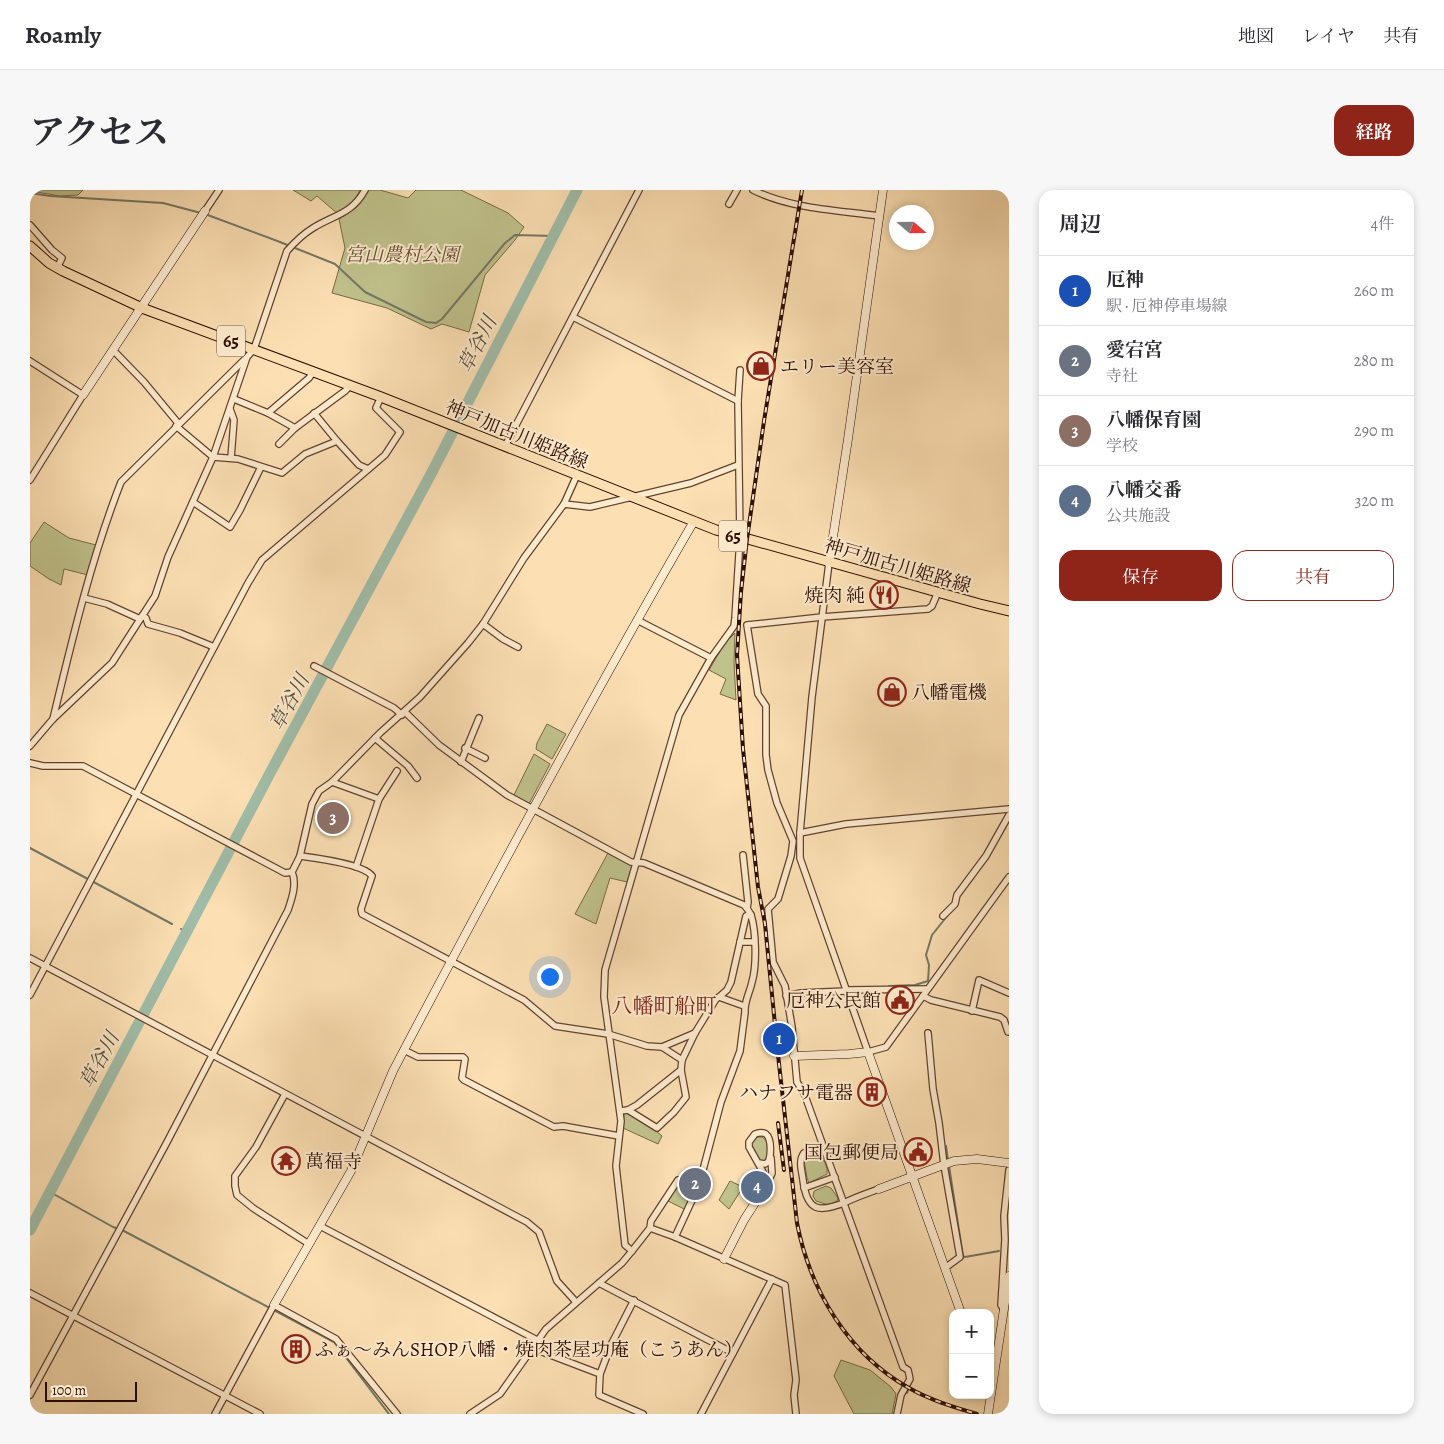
<!DOCTYPE html>
<html lang="ja">
<meta charset="utf-8">
<style>
body{margin:0;font-family:Alegreya,"Noto Serif JP",serif;background:#f7f7f7;color:#2b2b33}
.controls{position:absolute;right:15px;bottom:15px;display:grid;overflow:hidden;border-radius:10px;box-shadow:0 2px 8px #0003}
.controls button{width:45px;height:45px;display:grid;place-items:center;padding:0;border:0;border-bottom:1px solid #e1e1e2;background:#fff;color:#2b2b33;font:25px sans-serif}
.compass{position:absolute;left:859px;top:15px;width:45px;height:45px;border-radius:50%;background:#fff;box-shadow:0 2px 8px #0003;rotate:110deg}
.scale{position:absolute;left:15px;bottom:12px;width:92px;box-sizing:border-box;padding-left:5px;border:2px solid #2f0e02;border-top:0;font-size:14px;line-height:18px;white-space:nowrap;color:#2f0e02;-webkit-text-stroke:4px #fdebce;paint-order:stroke}
.you{position:absolute;left:519px;top:786px;width:18px;height:18px;margin:-12px;border:4px solid #fff;border-radius:50%;background:#1a73e8;box-shadow:0 0 0 8px #1a73e833}
.badge{display:grid;place-items:center;width:32px;height:32px;border-radius:50%;background:#8f2418;color:#fff;font-size:16px;font-weight:700}
.pin{position:absolute;translate:-50% -50%;border:2px solid #fff;box-shadow:0 1px 5px #0006}
.list{margin:0;padding:0;list-style:none}
h2{display:flex;justify-content:space-between;align-items:center;height:65px;margin:0;padding:0 20px;font-size:21px}
h2 small{font-size:16px;font-weight:400;color:#7c7c81}
.list li{display:grid;grid-template-columns:32px 1fr auto;gap:15px;align-items:center;box-sizing:border-box;height:70px;padding:0 20px;border-top:1px solid #e1e1e2}
.list b{display:block;font-size:19px;white-space:nowrap}
.list p{margin:0;font-size:16px;white-space:nowrap;color:#7c7c81}
.list em{font-size:16px;font-style:normal;color:#7c7c81}
.actions{display:flex;gap:10px;padding:15px 20px}
.actions a{flex:1;padding:11px 0;border:1px solid #8f2418;border-radius:15px;text-align:center;font-size:18px;color:#8f2418}
.actions .main{background:#8f2418;color:#fff}
.map{position:relative;flex:none;width:979px;height:1224px;overflow:hidden;border-radius:15px}
header{display:flex;align-items:center;gap:30px;box-sizing:border-box;height:70px;padding:0 25px;background:#fff;border-bottom:1px solid #e1e1e2}
header strong{font-size:24px}
nav{display:flex;gap:28px;margin-inline-start:auto;font-size:18px}
.intro{display:flex;align-items:center;justify-content:space-between;box-sizing:border-box;height:120px;padding:0 30px}
h1{margin:0;font-size:35px}
.button{padding:12px 22px;border-radius:15px;background:#8f2418;color:#fff;font-size:18px;font-weight:700}
main{display:flex;gap:30px;padding:0 30px}
aside{flex:1;background:#fff;border-radius:15px;box-shadow:0 2px 8px #0003}
.map>svg:first-child{display:block}
</style>
<header>
<strong>Roamly</strong>
<nav><a>地図</a><a>レイヤ</a><a>共有</a></nav>
</header>
<div class="intro"><h1>アクセス</h1><a class="button">経路</a></div>
<main>
<div class="map">
<svg width="979" height="1224" viewBox="0 0 979 1224">
<rect width="100%" height="100%" fill="#fce0b4"/>
<filter id="stains"><feTurbulence type="fractalNoise" baseFrequency=".004" numOctaves="4"/><feColorMatrix values="0 0 0 0 .2 0 0 0 0 .09 0 0 0 0 .02 0 0 0 .5 -.17"/></filter>
<radialGradient id="worn" r=".72"><stop offset=".6" stop-color="#630" stop-opacity="0"/><stop offset="1" stop-color="#630" stop-opacity=".3"/></radialGradient>
<g fill="#c0c28c" stroke="#786847">
<path d="M7 0H53L48 5 30 6 7 2Z"/>
<path d="M263 0H330C325 11 318 17 308 24L287 6 281 11Z"/>
<path d="M332 0H350L378 8 386 0H431L478 23 494 37 485 50 455 85 439 142 412 134 401 139 357 118 302 103 315 58 309 29C324 20 327 17 332 0Z"/>
<path d="M14 332 39 348 66 355 58 385 34 379 31 395 19 389 0 376V353Z"/>
<path d="M705 443 704 472 706 510 690 504 696 489 679 480 695 453Z"/>
<path d="M517 534 536 544 522 569 506 559 507 553Z"/>
<path d="M504 564 520 574 499 614 484 605Z"/>
<path d="M578 663 602 676 597 692 580 688 566 734 545 724Z"/>
<path d="M597 922 620 936 632 946 628 954 593 938 594 924Z"/>
<path d="M726 947H732L737 951 738 969 734 972C727 970 722 959 722 952Z"/>
<path d="M786 964H790C794 970 798 977 797 984L779 993 777 988 774 970 776 968Z"/>
<path d="M663 990 662 995 665 996 656 1020 638 1011 649 992Z"/>
<path d="M700 991 713 997 699 1019 689 1010Z"/>
<path d="M796 996 801 998 808 1008 807 1011 798 1015 786 1011 783 1006 784 1001Z"/>
<path d="M811 1170 840 1180 861 1197 866 1204 862 1224H824L804 1186Z"/>
</g>
<g fill="none" stroke-linecap="round" stroke-linejoin="round">
<g stroke="#737766" stroke-width="2">
<path d="M0 3 20 6 133 13 171 23"/>
<path d="M175 24 250 52 305 74 335 102 396 132 406 133 412 129 475 53 485 45 524 46"/>
<path d="M0 658 142 734"/>
<path d="M151 739 158 742"/>
<path d="M859 796 885 795 898 791 899 775 896 765 902 745 918 725"/>
<path d="M916 956 918 971"/>
<path d="M919 976 933 1066 935 1067 969 1061"/>
<path d="M20 1002 83 1037 92 1040 304 1152 359 1224"/>
<path d="M877 1203 881 1191"/>
</g>
<path stroke="#a0bda9" stroke-width="11" d="M0 1040 239 585 401 284 547 0"/>
<defs>
<g id="street">
<path d="M723 0C761 19 807 20 849 26"/>
<path d="M699 14 707 0"/>
<path d="M175 21 189 0"/>
<path d="M0 35 22 60 32 68 27 78"/>
<path d="M83 160 114 192 148 233"/>
<path d="M0 171 53 205 0 290"/>
<path d="M204 209 238 223 265 238"/>
<path d="M708 211 710 180"/>
<path d="M200 219 204 230 201 268"/>
<path d="M238 223 279 188 283 182"/>
<path d="M284 223 307 251"/>
<path d="M146 236 183 267 208 269 252 283 275 264 307 251 329 275 338 279"/>
<path d="M249 254 265 238 315 201 320 196"/>
<path d="M475 256 609 0"/>
<path d="M163 312 200 337 210 320 231 277"/>
<path d="M534 314 547 285"/>
<path d="M799 373 782 507 770 643V668L838 862 856 857 979 687"/>
<path d="M54 408 77 414 110 429"/>
<path d="M112 426 116 428 118 434 150 443 184 457"/>
<path d="M607 430 681 468"/>
<path d="M453 434 473 449 488 457"/>
<path d="M284 476 364 518 372 525"/>
<path d="M375 522 409 555 477 605 601 672 614 673 714 715C717 718 719 721 721 725 726 741 727 775 722 792 720 802 714 812 715 822L710 861 691 912 669 995 645 1047"/>
<path d="M23 529C42 450 61 369 91 292L215 169"/>
<path d="M345 548 378 576 387 588"/>
<path d="M0 556 23 529 82 473 125 406 138 367 183 267 217 167 224 159 257 61C264 53 273 44 283 38 304 25 322 24 335 0"/>
<path d="M435 558 455 568"/>
<path d="M431 572 449 528"/>
<path d="M0 573 13 576H53L255 683 262 682"/>
<path d="M302 592 349 609"/>
<path d="M770 643 816 634 979 619"/>
<path d="M713 665 718 712 717 718"/>
<path d="M270 666C285 668 334 674 342 686L331 719 332 724 494 810 525 836 578 844 617 856 632 857 665 843 686 809 689 807 714 816"/>
<path d="M326 677 349 609 367 581"/>
<path d="M913 726 925 714 927 705 956 666 979 625"/>
<path d="M710 752H724"/>
<path d="M0 768 497 1032 509 1042 527 1091 546 1112"/>
<path d="M817 800 897 799"/>
<path d="M0 805 218 393 232 370 355 265 370 242 346 218 351 207"/>
<path d="M756 806 771 803 816 801"/>
<path d="M893 806 901 810 970 827 974 830 978 842"/>
<path d="M689 807 697 800 701 792 716 726 721 725"/>
<path d="M942 821 949 790 979 803"/>
<path d="M898 843 903 899 909 933 914 975 930 1067 915 1078"/>
<path d="M632 857 652 870"/>
<path d="M374 860 388 867H433L435 869 432 888 434 890 524 937 533 936 589 946"/>
<path d="M255 904 226 957 205 986V996L207 1005 223 1018 279 1054"/>
<path d="M598 920 607 915 651 880"/>
<path d="M590 921 598 920 627 938 644 922 656 907 651 880 652 870 665 843"/>
<path d="M792 956 774 963C768 971 772 981 773 990 777 1022 789 1023 816 1012 826 1007 838 1003 849 999"/>
<path d="M729 973 735 974 738 972C741 967 742 949 736 944 733 942 728 943 725 944L719 952V957L733 982 737 994"/>
<path d="M737 994 742 983 741 968"/>
<path d="M774 998 805 987"/>
<path d="M290 1036 507 1150"/>
<path d="M620 1038 645 1047 755 1095 766 1190 764 1205 766 1224"/>
<path d="M602 1061 620 1038 621 1031 648 990 657 989 670 992"/>
<path d="M569 1093 703 1163"/>
<path d="M0 1103 230 1224"/>
<path d="M974 1120 971 1115 975 1050 974 1026 979 980"/>
<path d="M502 1158 570 1184 569 1205 613 1224"/>
<path d="M570 1184 581 1155 604 1110"/>
<path d="M0 1205 136 954 258 720C262 708 267 694 262 682L270 666 282 614 289 601 302 592 350 543 390 507 438 453 453 434 494 368 534 314 560 317 661 293 708 275"/>
<path d="M185 1224 244 1115 306 1149 367 1224"/>
<path d="M440 1224 470 1204 516 1139 592 1073 602 1061 595 1055 586 976 591 931 574 807 575 780 649 525 681 468 704 436 705 428 710 348 708 211 543 127"/>
<path d="M671 1224 742 1089"/>
<path d="M867 1224 871 1205 880 1189 878 1180 873 1177 774 903 767 892 762 837 755 796 743 772 738 719 748 709 761 666 763 651 747 613 738 580 736 565V516L728 504 717 435 792 427 898 419 902 416 908 402"/>
</g>
<g id="secondary">
<path d="M53 205 175 21"/>
<path d="M799 373 818 249 853 0"/>
<path d="M764 866 819 864 838 862 931 1123"/>
<path d="M849 999 924 971 947 969 979 973"/>
<path d="M694 1069 714 1030 737 994"/>
<path d="M244 1115 321 981 363 881 374 860C468 682 563 505 664 331"/>
<path d="M958 1224 979 1086"/>
</g>
<path id="primary" d="M0 56 19 73 33 81 112 118 351 207 686 340 950 414 979 421"/>
</defs>
<use href="#street" stroke="#62422e" stroke-width="8"/>
<use href="#secondary" stroke="#2f0e02" stroke-width="9"/>
<use href="#primary" stroke="#2f0e02" stroke-width="11"/>
<use href="#street" stroke="#fdebce" stroke-width="5.5"/>
<use href="#secondary" stroke="#fdebce" stroke-width="8"/>
<use href="#primary" stroke="#fce0b4" stroke-width="9"/>
<defs>
<g id="rail">
<path d="M772 0 734 231 717 349 711 402 707 465 713 559 728 697 735 734 748 865 767 1033C780 1100 818 1164 879 1198 900 1210 924 1217 947 1224"/>
<path d="M748 933 754 980"/>
</g>
</defs>
<use href="#rail" stroke="#2f0e02" stroke-width="4"/>
<use href="#rail" stroke="#fdebce" stroke-width="2" stroke-dasharray="5.5" stroke-linecap="butt"/>
</g>
<defs>
<symbol id="shop-ring" viewBox="-11 -11 22 22"><circle r="9.5" fill="#fdebce" stroke="#8f2418" stroke-width="1.5"/><path d="M-5-2.5h2.3a2.7 3.5 0 0 1 5.4 0H5L5.5 6h-11ZM-1.5-2.5h3a1.5 2.3 0 0 0-3 0Z" fill="#8f2418"/></symbol>
<symbol id="restaurant-ring" viewBox="-11 -11 22 22"><circle r="9.5" fill="#fdebce" stroke="#8f2418" stroke-width="1.5"/><path d="M-5-6h1v4h1v-4h1v4h1v-4h1v5L-1.5 .5V6h-2V.5L-5-1ZM5-6V6H3V1.5H1.5Q1.5-4 5-6Z" fill="#8f2418"/></symbol>
<symbol id="civic-ring" viewBox="-11 -11 22 22"><circle r="9.5" fill="#fdebce" stroke="#8f2418" stroke-width="1.5"/><path d="M-.6-6.5H3V-4.5H.6V-3L4-1V1h2V6H-6V1h2V-1L-.6-3ZM-1.2 2.5V6h2.4V2.5Z" fill="#8f2418"/></symbol>
<symbol id="building-ring" viewBox="-11 -11 22 22"><circle r="9.5" fill="#fdebce" stroke="#8f2418" stroke-width="1.5"/><path d="M-4-6H4V6H1V3H-1V6H-4ZM-2.5-4.3h1.7v1.8h-1.7ZM.8-4.3h1.7v1.8H.8ZM-2.5-1h1.7V.8h-1.7ZM.8-1h1.7V.8H.8Z" fill="#8f2418"/></symbol>
<symbol id="temple-ring" viewBox="-11 -11 22 22"><circle r="9.5" fill="#fdebce" stroke="#8f2418" stroke-width="1.5"/><path d="M0-6L5-2H3V0L6.5 2.5H4V6H1.5V3h-3V6H-4V2.5H-6.5L-3 0V-2H-5Z" fill="#8f2418"/></symbol>
</defs>
<g fill-rule="evenodd">
<use href="#shop-ring" x="715" y="160" width="32" height="32"/>
<use href="#restaurant-ring" x="838" y="389" width="32" height="32"/>
<use href="#shop-ring" x="846" y="486" width="32" height="32"/>
<use href="#civic-ring" x="854" y="794" width="32" height="32"/>
<use href="#building-ring" x="826" y="886" width="32" height="32"/>
<use href="#civic-ring" x="872" y="946" width="32" height="32"/>
<use href="#temple-ring" x="240" y="955" width="32" height="32"/>
<use href="#building-ring" x="250" y="1143" width="32" height="32"/>
</g>
<g text-anchor="middle" stroke-width="4" stroke-linejoin="round" paint-order="stroke">
<g fill="#fdebce" stroke="#6d503f" stroke-width="1">
<rect x="187" y="135.5" width="28" height="31" rx="4"/>
<rect x="689" y="330.5" width="28" height="31" rx="4"/>
</g>
<g font-size="18" font-weight="bold" fill="#2f0e02">
<text x="201" y="157">65</text>
<text x="703" y="352">65</text>
</g>
<g font-size="19" font-style="italic" fill="#624d32" stroke="#fdebce">
<text x="372" y="71">宮山農村公園</text>
</g>
<g font-size="19" fill="#2f0e02" stroke="#fdebce" text-anchor="start">
<text x="750" y="183">エリー美容室</text>
<text x="835" y="412" text-anchor="end">焼肉 純</text>
<text x="881" y="509">八幡電機</text>
<text x="851" y="817" text-anchor="end">厄神公民館</text>
<text x="823" y="909" text-anchor="end">ハナフサ電器</text>
<text x="869" y="969" text-anchor="end">国包郵便局</text>
<text x="275" y="978">萬福寺</text>
<text x="285" y="1166">ふぁ～みんSHOP八幡・焼肉茶屋功庵（こうあん）</text>
</g>
<g font-size="19" fill="#2f0e02" stroke="#fdebce">
<text transform="translate(487 244) rotate(22)" y="7">神戸加古川姫路線</text>
<text transform="translate(868 375) rotate(16)" y="7">神戸加古川姫路線</text>
</g>
<g font-size="20" font-style="italic" fill="#574b3c" stroke="#fdebce">
<text transform="translate(447 154) rotate(-63)" y="7">草谷川</text>
<text transform="translate(259 512) rotate(-62)" y="7">草谷川</text>
<text transform="translate(69 870) rotate(-62)" y="7">草谷川</text>
</g>
<g font-size="21" fill="#7a1f14" stroke="#fdebce">
<text x="634" y="823">八幡町船町</text>
</g>
</g>
<rect width="100%" height="100%" filter="url(#stains)"/>
<rect width="100%" height="100%" fill="url(#worn)"/>
</svg>
<div class="controls">
<button>+</button>
<button>−</button>
</div>
<svg class="compass" viewBox="-18 -18 36 36"><path d="M0-13l5 13h-10z" fill="#e53935"/><path d="M0 13l5-13h-10z" fill="#7c7c81"/></svg>
<div class="scale">100 m</div>
<div class="you"></div>
<div class="pin badge" style="left:749px;top:849px;background:#1a4fb4">1</div>
<div class="pin badge" style="left:665px;top:994px;background:#6b7280">2</div>
<div class="pin badge" style="left:303px;top:628px;background:#8d6e63">3</div>
<div class="pin badge" style="left:727px;top:997px;background:#5c6f8a">4</div>
</div>
<aside>
<h2>周辺<small>4件</small></h2>
<ul class="list">
<li><span class="badge" style="background:#1a4fb4">1</span><div><b>厄神</b><p>駅 · 厄神停車場線</p></div><em>260 m</em></li>
<li><span class="badge" style="background:#6b7280">2</span><div><b>愛宕宮</b><p>寺社</p></div><em>280 m</em></li>
<li><span class="badge" style="background:#8d6e63">3</span><div><b>八幡保育園</b><p>学校</p></div><em>290 m</em></li>
<li><span class="badge" style="background:#5c6f8a">4</span><div><b>八幡交番</b><p>公共施設</p></div><em>320 m</em></li>
</ul>
<div class="actions"><a class="main">保存</a><a>共有</a></div>
</aside>
</main>
